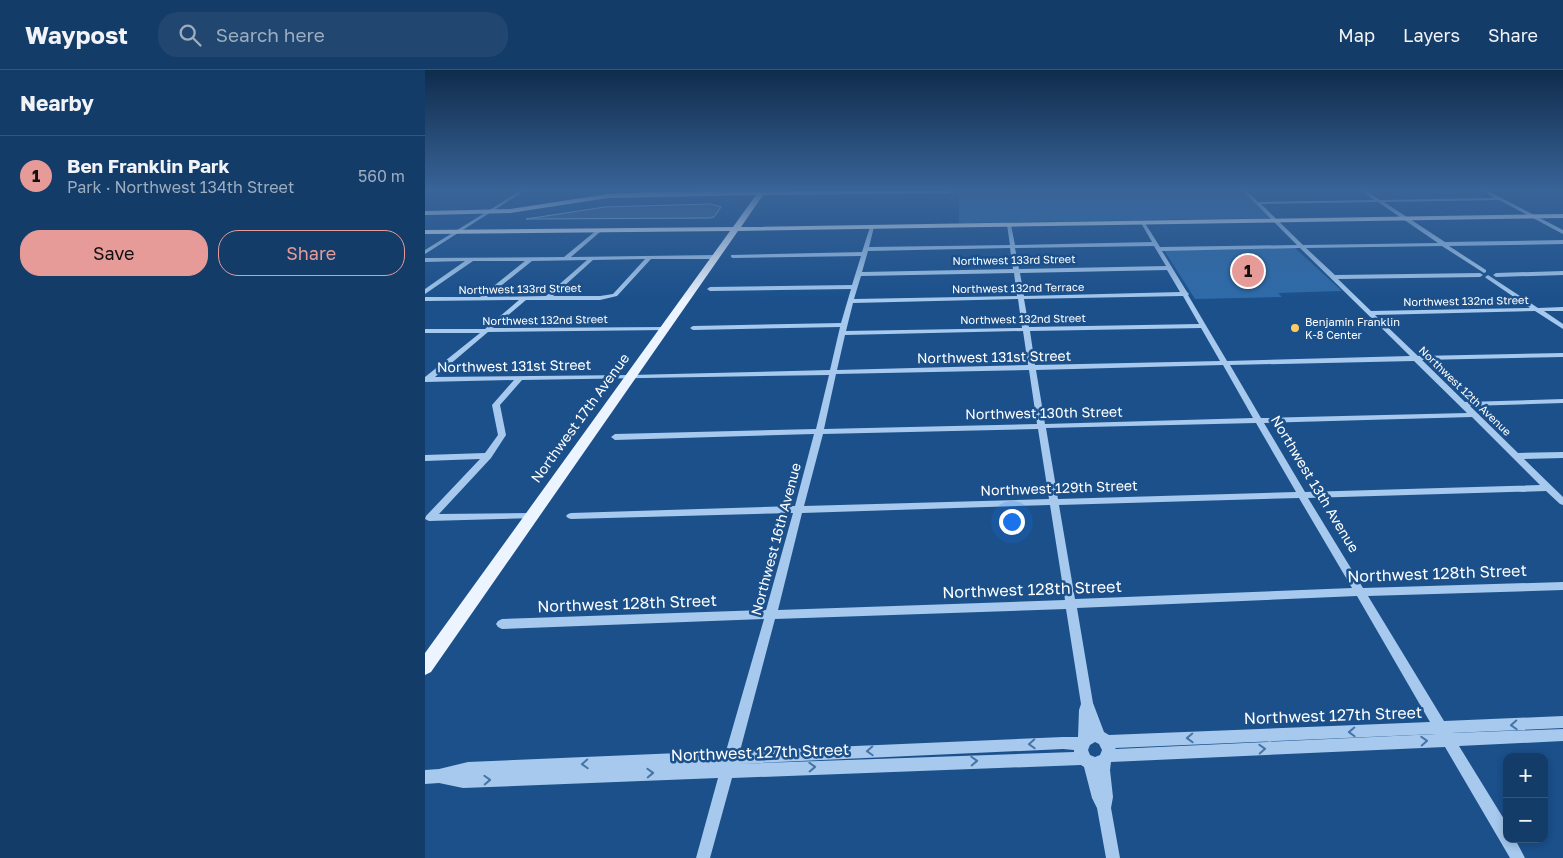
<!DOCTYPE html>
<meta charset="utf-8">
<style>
body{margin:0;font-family:"Golos Text",sans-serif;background:#214771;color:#f1f3f6}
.controls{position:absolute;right:15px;bottom:15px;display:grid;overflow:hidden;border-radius:10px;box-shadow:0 2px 8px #0003}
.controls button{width:45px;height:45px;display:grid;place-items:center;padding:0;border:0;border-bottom:1px solid #33567c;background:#143c68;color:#f1f3f6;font:25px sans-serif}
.you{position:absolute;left:586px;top:451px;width:18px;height:18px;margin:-12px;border:4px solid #fff;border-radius:50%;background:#1a73e8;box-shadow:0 0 0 8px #1a73e833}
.badge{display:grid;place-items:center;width:32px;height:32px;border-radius:50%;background:#e69b98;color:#111;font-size:16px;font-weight:700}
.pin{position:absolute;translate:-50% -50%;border:2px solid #fff;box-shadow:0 1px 5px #0006}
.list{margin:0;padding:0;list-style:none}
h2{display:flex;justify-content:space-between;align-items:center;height:65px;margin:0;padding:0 20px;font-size:21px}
h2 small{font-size:16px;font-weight:400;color:#9dadc0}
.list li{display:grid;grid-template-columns:32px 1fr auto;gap:15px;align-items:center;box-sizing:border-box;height:80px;padding:0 20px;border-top:1px solid #33567c}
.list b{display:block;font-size:19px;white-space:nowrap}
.list p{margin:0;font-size:16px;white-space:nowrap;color:#9dadc0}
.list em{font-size:16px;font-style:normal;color:#9dadc0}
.actions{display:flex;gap:10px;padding:15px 20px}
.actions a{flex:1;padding:11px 0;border:1px solid #e69b98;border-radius:20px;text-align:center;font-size:18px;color:#e69b98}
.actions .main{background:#e69b98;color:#111}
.icon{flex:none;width:28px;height:28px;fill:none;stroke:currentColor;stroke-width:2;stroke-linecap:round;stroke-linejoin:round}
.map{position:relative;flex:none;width:1138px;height:788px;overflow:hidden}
header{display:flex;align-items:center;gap:30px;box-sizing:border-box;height:70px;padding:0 25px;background:#143c68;border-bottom:1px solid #33567c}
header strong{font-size:24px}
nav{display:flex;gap:28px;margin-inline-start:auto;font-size:18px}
.search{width:350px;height:45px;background:#214771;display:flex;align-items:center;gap:12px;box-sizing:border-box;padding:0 18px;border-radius:20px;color:#9dadc0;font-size:19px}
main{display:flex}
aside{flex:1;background:#143c68}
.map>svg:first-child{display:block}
</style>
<header>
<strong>Waypost</strong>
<div class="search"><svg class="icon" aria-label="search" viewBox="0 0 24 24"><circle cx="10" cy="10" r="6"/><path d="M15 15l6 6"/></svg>Search here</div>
<nav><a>Map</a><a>Layers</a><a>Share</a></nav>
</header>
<main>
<aside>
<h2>Nearby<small></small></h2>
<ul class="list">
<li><span class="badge">1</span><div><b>Ben Franklin Park</b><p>Park · Northwest 134th Street</p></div><em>560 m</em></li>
</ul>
<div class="actions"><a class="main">Save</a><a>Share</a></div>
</aside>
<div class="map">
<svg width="1138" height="788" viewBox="0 0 1138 788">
<rect width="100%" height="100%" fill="#1b508b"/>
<g fill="#2e6ba9">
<path d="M621 121H818L845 148 534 153V122Z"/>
<path d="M870 178 917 221 853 223 857 227 770 229 739 180Z"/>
</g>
<path fill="#3f6690" stroke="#99c4ef" d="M286 134 296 137 289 147 285 148 101 149 180 137Z"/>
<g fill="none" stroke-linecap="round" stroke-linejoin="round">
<g fill="#a6c9ed" fill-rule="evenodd">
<path d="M95 121H99L0 184V180Z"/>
<path d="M818 121H822L833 132 949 130 937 121H941L955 130 1069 128 1058 121H1063L1138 160V164L1136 163 1074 130 959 132 1020 172 1138 170V174L1024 176 1061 200V202L1059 203 1017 176 881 178 910 205 1055 203 1058 205 1055 207 913 209 946 241 1105 238 1061 208 1060 207 1063 205 1113 238 1138 237V241H1119L1138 254V259L1110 241 950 245 993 286 1138 283V287L997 290 1040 332 1138 329V333L1045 336 1093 383 1138 382V388L1099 389 1138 427V435L1135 434 1121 421 883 428 938 518 1138 512V520L943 526 1019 651 1138 646V658L1026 663 1138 659V671L1034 676 1082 754V769H1090L1100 788H1085L1020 677 686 692 685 700 688 727 686 738 695 788H681L672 738 667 728 659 697 656 695 307 708 285 788H271L293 708 38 718 14 713 0 714V700L14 699 43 692 301 681 339 549 77 559 73 557 71 554 73 551 77 549 341 540 368 443 146 449 143 448 141 446 143 444 146 443 370 436 389 364 190 370 186 367 190 364 391 359 404 305 97 310 75 335 81 365 66 388 14 444 106 443 109 444 111 446 109 448 4 451 0 449 1 446 55 389 0 391V385L60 383 73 365 67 335 89 310 0 312V307L55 263H0V259H60L94 230 0 231V227H55L100 191H48L0 224V219L40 191 0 192V188L139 187 173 159 176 161 175 162 146 187 290 185 293 187 290 189H226L192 226 175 230H101L68 258 240 257 243 259 242 260 63 262 10 307 206 305 405 300 415 257 268 260 265 258 268 256 416 253 426 219 285 221 282 219 285 217 427 215 436 186 308 188 306 187V185L437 182 445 157 447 156 449 157 444 177 585 175 582 155 584 154 586 155 590 175 727 172 716 153 718 152 720 153 735 177 872 175ZM953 132 1013 173 878 175 836 134ZM729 176 741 196 594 199 590 178ZM585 178 588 199 437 202 443 181ZM875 178 985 286 802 291 763 225 764 224 762 222 737 181ZM220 189 188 224 175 226H128L168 190ZM162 190 121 226 62 227 107 191ZM742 200 755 222 599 226 595 203ZM589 203 592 226 429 229 436 206ZM758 226 774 254 604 257 599 229ZM593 229 597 258 421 261 428 233ZM776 258 795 291 610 295 605 261ZM598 261 603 295 412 300 420 265ZM989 291 1042 343 836 348 805 295ZM798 295 828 348 620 354 611 300ZM604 300 612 354 399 359 411 304ZM1047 347 1115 415 880 422 839 353ZM831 353 871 422 633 429 621 358ZM613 359 624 429 379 436 398 364ZM874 428 927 518 650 529 634 435ZM625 435 640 530 353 540 377 443ZM932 526 1005 652 684 665 679 662 668 633 652 538ZM641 539 656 634 654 640 653 667H638L315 681 350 549ZM1012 664 691 679 690 678ZM670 672 674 674 677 680 675 685 670 687 665 685 663 680 665 675ZM638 679 649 680V682L311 694Z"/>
<path d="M1138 201V205L1071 207 1068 205 1071 203Z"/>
</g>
<path fill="#ecf4ff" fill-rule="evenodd" d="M374 121H527L524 123 338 125 316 157 1138 144V148L313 161 6 602 0 605V583L305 161 0 164V160L308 157 331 125 183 128 85 143 0 145V141L85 139 183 124 219 122Z"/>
</g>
<defs><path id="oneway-chevron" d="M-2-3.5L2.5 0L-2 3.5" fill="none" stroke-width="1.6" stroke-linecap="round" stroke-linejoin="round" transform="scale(1.25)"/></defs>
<g stroke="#4574a8">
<use href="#oneway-chevron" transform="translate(1089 655) rotate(177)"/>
<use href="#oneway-chevron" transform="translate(927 662) rotate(178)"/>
<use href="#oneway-chevron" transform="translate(765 668) rotate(178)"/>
<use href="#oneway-chevron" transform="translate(999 671) rotate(-3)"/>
<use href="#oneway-chevron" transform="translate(607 674) rotate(177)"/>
<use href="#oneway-chevron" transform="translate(837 679) rotate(-3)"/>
<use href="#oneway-chevron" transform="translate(445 681) rotate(177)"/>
<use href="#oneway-chevron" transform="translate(549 691) rotate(-2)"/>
<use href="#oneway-chevron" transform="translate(160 694) rotate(177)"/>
<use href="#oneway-chevron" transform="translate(387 697) rotate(-2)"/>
<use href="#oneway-chevron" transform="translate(225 703) rotate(-2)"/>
<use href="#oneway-chevron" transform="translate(62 710) rotate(-2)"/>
</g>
<linearGradient id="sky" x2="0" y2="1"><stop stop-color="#0f2c4c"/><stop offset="0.52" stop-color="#396498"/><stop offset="1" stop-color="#396498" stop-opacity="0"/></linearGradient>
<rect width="1138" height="231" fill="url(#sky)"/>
<circle fill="#fecb62" stroke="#1b508b" stroke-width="2" cx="870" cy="258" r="5"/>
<g text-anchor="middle" stroke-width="5" stroke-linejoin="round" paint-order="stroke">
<g font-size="11" fill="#fff" stroke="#1b508b">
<text transform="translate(589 190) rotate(-1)" y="4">Northwest 133rd Street</text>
<text transform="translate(593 218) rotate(-1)" y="4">Northwest 132nd Terrace</text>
<text transform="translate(95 219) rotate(-1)" y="4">Northwest 133rd Street</text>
<text transform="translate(1041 231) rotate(-1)" y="4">Northwest 132nd Street</text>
<text transform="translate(598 249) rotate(-1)" y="4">Northwest 132nd Street</text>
<text transform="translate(120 250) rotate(-1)" y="4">Northwest 132nd Street</text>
<text transform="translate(1040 321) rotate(44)" y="4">Northwest 12th Avenue</text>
</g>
<g font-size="11" fill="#fff" stroke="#1b508b" text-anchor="start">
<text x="880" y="256">Benjamin Franklin<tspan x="880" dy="13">K-8 Center</tspan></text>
</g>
<g font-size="14" fill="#fff" stroke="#1b508b">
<text transform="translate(569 287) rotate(-1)" y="5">Northwest 131st Street</text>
<text transform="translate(89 296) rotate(-1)" y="5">Northwest 131st Street</text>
<text transform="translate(619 343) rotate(-1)" y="5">Northwest 130th Street</text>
<text transform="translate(155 348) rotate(-54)" y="5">Northwest 17th Avenue</text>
<text transform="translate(890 414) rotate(59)" y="5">Northwest 13th Avenue</text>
<text transform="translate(634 418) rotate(-2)" y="5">Northwest 129th Street</text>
<text transform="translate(351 469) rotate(-75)" y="5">Northwest 16th Avenue</text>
</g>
<g font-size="16" fill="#fff" stroke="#1b508b">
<text transform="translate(1012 503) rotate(-2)" y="6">Northwest 128th Street</text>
<text transform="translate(607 519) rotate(-2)" y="6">Northwest 128th Street</text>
<text transform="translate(202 533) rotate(-2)" y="6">Northwest 128th Street</text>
<text transform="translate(908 645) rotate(-2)" y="6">Northwest 127th Street</text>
<text transform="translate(335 682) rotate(-2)" y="6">Northwest 127th Street</text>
</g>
</g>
</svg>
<div class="controls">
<button>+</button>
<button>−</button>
</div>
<div class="you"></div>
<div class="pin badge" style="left:823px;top:201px">1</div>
</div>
</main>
